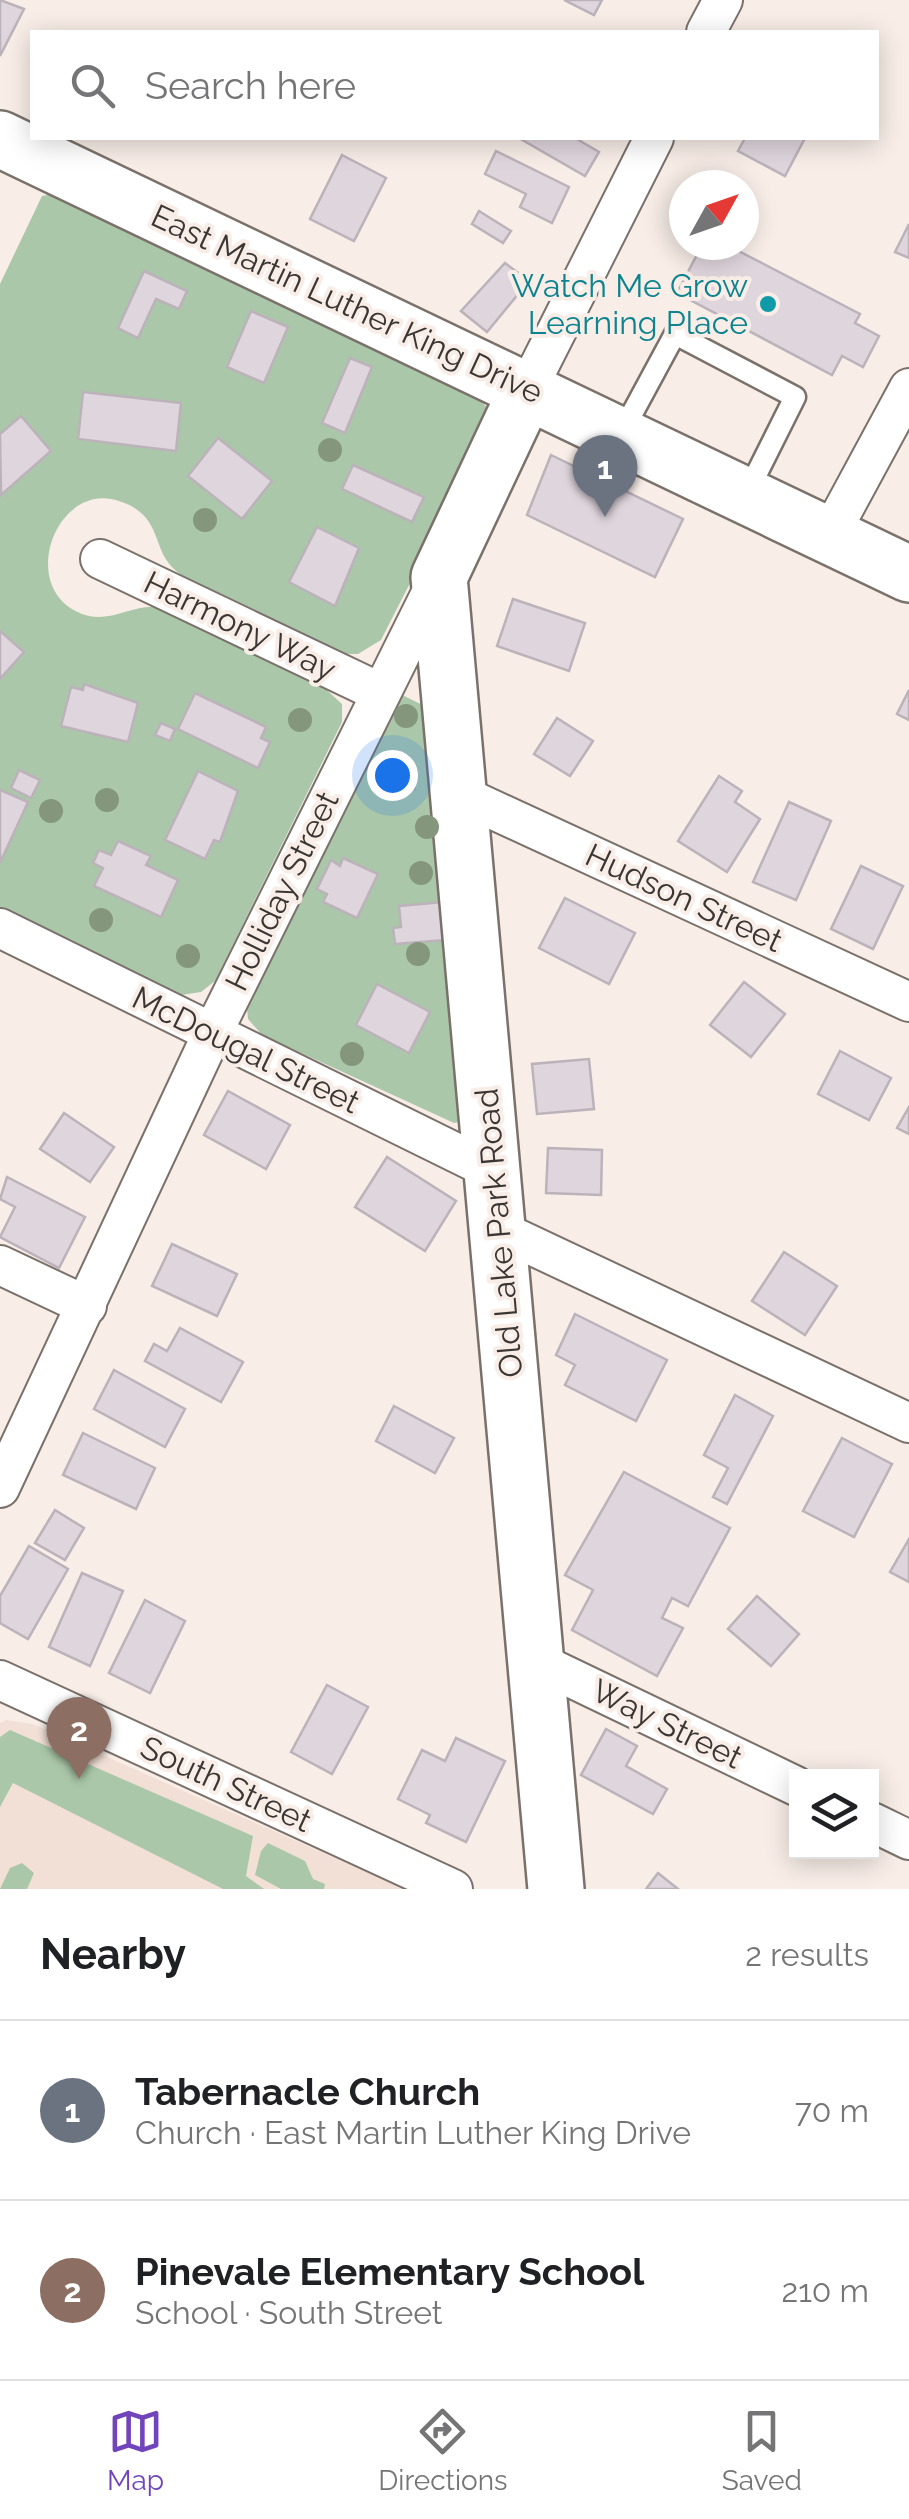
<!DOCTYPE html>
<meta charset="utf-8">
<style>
body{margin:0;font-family:Raleway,sans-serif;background:#f6f6f6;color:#202124}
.controls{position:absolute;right:30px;bottom:30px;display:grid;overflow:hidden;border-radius:0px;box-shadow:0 5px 25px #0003}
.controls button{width:90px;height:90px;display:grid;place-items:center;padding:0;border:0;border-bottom:2px solid #e0e0e0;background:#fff;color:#202124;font:50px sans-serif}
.compass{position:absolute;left:669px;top:170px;width:90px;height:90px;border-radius:50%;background:#fff;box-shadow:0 5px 25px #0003;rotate:50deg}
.you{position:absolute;left:392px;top:775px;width:35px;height:35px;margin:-25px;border:8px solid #fff;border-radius:50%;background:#1a73e8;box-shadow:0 0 0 15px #1a73e833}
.badge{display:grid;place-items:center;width:65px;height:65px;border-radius:50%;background:#7144bc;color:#fff;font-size:32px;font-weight:700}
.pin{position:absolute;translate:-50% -82px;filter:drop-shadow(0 2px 5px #0008)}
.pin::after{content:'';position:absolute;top:52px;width:35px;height:30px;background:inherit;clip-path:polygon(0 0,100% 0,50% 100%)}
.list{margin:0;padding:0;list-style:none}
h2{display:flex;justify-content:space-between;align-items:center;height:130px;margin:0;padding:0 40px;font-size:42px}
h2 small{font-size:32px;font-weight:400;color:#757577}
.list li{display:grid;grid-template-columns:65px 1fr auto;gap:30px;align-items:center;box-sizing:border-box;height:180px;padding:0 40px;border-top:2px solid #e0e0e0}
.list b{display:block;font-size:38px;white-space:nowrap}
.list p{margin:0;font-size:32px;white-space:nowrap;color:#757577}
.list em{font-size:32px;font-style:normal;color:#757577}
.icon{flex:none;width:55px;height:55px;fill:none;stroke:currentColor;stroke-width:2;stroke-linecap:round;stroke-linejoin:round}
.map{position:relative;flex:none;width:909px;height:1889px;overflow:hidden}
.search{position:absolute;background:#fff;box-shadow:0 5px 25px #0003;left:30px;right:30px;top:30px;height:110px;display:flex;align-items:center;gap:25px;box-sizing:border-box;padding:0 35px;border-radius:0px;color:#757577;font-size:38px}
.sheet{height:490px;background:#fff}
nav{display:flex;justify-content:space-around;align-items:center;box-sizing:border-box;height:140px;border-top:2px solid #e0e0e0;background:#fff;font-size:28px;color:#757577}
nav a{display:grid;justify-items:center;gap:5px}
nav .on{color:#7144bc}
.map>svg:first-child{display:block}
</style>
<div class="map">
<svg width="909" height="1889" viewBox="0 0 909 1889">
<rect width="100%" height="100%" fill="#f8ede7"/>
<path fill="#f2e0d6" d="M6 1720 33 1724 404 1889H0V1723Z"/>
<g fill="#abc7a9">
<path d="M53 194 477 396 489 410 491 424 381 640 358 654H345C304 634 262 614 221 594 206 587 186 581 174 569 151 548 163 515 119 501 56 480 16 589 82 614 111 625 136 601 163 608L318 682 342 704V722L215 981 201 992 181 995 0 908V284L42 196Z"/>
<path d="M396 692 439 713 462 1121 454 1123 262 1035 248 1019 247 1008Z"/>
<path d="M10 1730 253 1836 246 1876 264 1889H223L13 1783 0 1807V1737Z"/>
<path d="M268 1843 305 1861 313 1879 325 1884 324 1889H281L255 1875 261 1851Z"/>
<path d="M22 1863 34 1873 27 1889H0L10 1868Z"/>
</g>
<g fill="#dfd5dd" stroke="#bbb2ba" stroke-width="2.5">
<path d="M0 0 24 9 0 56Z"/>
<path d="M564 0H602L594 15Z"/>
<path d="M519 138H575L599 152 585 176Z"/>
<path d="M745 138H805L785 176 738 151Z"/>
<path d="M496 151 569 187 552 223 520 207 526 194 485 174Z"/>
<path d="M342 155 386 178 354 241 310 219Z"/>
<path d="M479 211 511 231 503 243 472 224Z"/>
<path d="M909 224V258L895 252Z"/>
<path d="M702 245H727L860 314 855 323 879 336 863 367 842 356 832 375 677 293Z"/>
<path d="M505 263 529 281 487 332 461 311Z"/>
<path d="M144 271 187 291 179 309 156 299 138 338 118 328Z"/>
<path d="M251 311 288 327 264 383 227 367Z"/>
<path d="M350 358 372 367 345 433 322 423Z"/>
<path d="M83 392 181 403 176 451 78 439Z"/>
<path d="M21 416 51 451 1 495 0 434Z"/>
<path d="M218 438 272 481 242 519 188 476Z"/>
<path d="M551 455 683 519 655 577 527 515Z"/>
<path d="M353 465 424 497 412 522 342 489Z"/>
<path d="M317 527 359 548 335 606 289 582Z"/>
<path d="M513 599 585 623 569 671 497 646Z"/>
<path d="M0 631 24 652 0 679Z"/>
<path d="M84 684 138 703 128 742 61 726 71 687 83 690Z"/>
<path d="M909 690V720L897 714Z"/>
<path d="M195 693 266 727 261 738 270 742 258 768 178 729Z"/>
<path d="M557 718 593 741 570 776 534 754Z"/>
<path d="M161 723 175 729 170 741 155 735Z"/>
<path d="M19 770 40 780 31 798 11 788Z"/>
<path d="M198 771 238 791 220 842 214 840 205 859 165 840Z"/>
<path d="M719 776 742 791 735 802 760 819 727 872 678 841Z"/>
<path d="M0 790 28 802 0 863Z"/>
<path d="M789 802 831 821 796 900 753 882Z"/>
<path d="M118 841 151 856 146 865 178 880 161 917 94 886 103 868 93 863 99 850 111 855Z"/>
<path d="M343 858 378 874 357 918 323 902 327 894 317 889 331 860 340 866Z"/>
<path d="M861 866 903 886 873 949 831 929Z"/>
<path d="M565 898 635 933 609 984 539 948Z"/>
<path d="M443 902 446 940 395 944 393 928 401 927 399 906Z"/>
<path d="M744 982 785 1014 751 1057 710 1025Z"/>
<path d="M377 984 430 1012 409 1053 356 1025Z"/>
<path d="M840 1051 891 1078 869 1120 818 1094Z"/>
<path d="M589 1059 594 1109 537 1114 532 1064Z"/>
<path d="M228 1091 290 1125 266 1169 204 1135Z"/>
<path d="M909 1107V1134L897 1128Z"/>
<path d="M64 1113 114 1147 90 1182 40 1149Z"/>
<path d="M548 1148 602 1150 601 1195 546 1193Z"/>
<path d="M387 1157 456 1201 425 1251 355 1207Z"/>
<path d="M7 1177 85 1217 59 1268 0 1237 15 1207 0 1199Z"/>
<path d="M172 1244 237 1274 217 1316 152 1286Z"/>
<path d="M784 1252 837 1286 805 1335 752 1301Z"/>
<path d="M575 1314 667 1360 636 1421 565 1385 575 1365 556 1355Z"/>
<path d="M180 1328 243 1362 221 1402 145 1361 154 1344 167 1351Z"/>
<path d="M114 1370 185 1409 165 1447 94 1409Z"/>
<path d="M735 1395 773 1416 727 1504 713 1497 728 1468 704 1455Z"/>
<path d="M394 1406 454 1438 435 1473 376 1441Z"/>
<path d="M83 1433 155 1468 136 1509 63 1475Z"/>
<path d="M842 1438 892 1464 854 1537 803 1511Z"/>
<path d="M624 1472 730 1528 688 1606 672 1598 662 1618 683 1628 657 1676 572 1630 593 1590 565 1575Z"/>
<path d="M55 1510 84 1528 65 1560 35 1543Z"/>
<path d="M909 1539V1582L890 1572Z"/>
<path d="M29 1546 68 1569 28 1639 0 1623V1596Z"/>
<path d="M82 1573 123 1591 90 1666 49 1647Z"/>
<path d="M757 1596 799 1634 771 1666 728 1629Z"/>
<path d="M145 1600 185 1621 150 1693 109 1673Z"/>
<path d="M327 1685 368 1707 332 1774 291 1752Z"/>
<path d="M606 1729 637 1746 626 1766 667 1789 653 1814 581 1775Z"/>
<path d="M456 1738 505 1761 466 1842 426 1823 430 1815 398 1799 422 1750 445 1761Z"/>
<path d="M658 1873 678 1889H646Z"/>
</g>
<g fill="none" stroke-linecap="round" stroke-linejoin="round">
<defs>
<path id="lane" d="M621 434 675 334 795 397 747 493"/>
<g id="street">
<path d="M706 32 723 0"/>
<path d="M527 390 654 138"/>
<path d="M829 536 909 388"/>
<path d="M100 559 381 693"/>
<path d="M459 794 909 1002"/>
<path d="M0 928 493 1171"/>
<path d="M499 1230 909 1423"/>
<path d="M0 1265 87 1306"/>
<path d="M0 1488 212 1034 439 577"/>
<path d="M538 1662 796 1786"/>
<path d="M0 1680 453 1889"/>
<path d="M872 1822 909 1840"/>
</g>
<g id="secondary">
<path d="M0 139 909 574"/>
<path d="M527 390 439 577 556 1889"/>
</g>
</defs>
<use href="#lane" stroke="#7b716b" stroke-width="25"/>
<use href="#street" stroke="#7b716b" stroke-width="42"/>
<use href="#secondary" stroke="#7b716b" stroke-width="60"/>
<path stroke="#a9a19c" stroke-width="6" stroke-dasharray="10 5" stroke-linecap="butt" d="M376 782 418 788"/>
<use href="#lane" stroke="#fff" stroke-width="20"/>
<use href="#street" stroke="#fff" stroke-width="38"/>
<use href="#secondary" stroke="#fff" stroke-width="55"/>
</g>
<g fill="#84977d">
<circle cx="330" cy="450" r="12"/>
<circle cx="205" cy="520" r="12"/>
<circle cx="406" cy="716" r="12"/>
<circle cx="300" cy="720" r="12"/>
<circle cx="107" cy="800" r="12"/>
<circle cx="51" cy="811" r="12"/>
<circle cx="427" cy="827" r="12"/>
<circle cx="421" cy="873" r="12"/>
<circle cx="101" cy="920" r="12"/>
<circle cx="418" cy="954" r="12"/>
<circle cx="188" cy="956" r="12"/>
<circle cx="352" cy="1054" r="12"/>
</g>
<circle fill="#0f9aa8" stroke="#f8ede7" stroke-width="4" cx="768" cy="304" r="10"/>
<g text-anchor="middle" stroke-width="8" stroke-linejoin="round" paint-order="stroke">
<g font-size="32" fill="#0d838f" stroke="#f8ede7" text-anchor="end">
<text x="748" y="297">Watch Me Grow<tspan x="748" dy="37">Learning Place</tspan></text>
</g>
<g font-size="32" fill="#3a3633" stroke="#f8ede7">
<text transform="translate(347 304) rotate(25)" y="11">East Martin Luther King Drive</text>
<text transform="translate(240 626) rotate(26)" y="11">Harmony Way</text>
<text transform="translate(282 891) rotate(-64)" y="11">Holliday Street</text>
<text transform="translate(684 898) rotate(25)" y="11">Hudson Street</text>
<text transform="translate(246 1050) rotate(26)" y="11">McDougal Street</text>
<text transform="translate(499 1233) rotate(-95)" y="11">Old Lake Park Road</text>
<text transform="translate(667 1724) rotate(26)" y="11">Way Street</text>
<text transform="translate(226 1784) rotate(25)" y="11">South Street</text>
</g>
</g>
</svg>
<div class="controls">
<button><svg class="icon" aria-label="layers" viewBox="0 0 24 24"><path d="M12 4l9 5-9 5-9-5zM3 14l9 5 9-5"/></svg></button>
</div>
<svg class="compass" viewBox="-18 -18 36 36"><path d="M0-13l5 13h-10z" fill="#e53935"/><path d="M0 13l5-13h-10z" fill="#757577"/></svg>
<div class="you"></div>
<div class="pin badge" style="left:605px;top:517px;background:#6b7280">1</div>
<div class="pin badge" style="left:79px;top:1779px;background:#8d6e63">2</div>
<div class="search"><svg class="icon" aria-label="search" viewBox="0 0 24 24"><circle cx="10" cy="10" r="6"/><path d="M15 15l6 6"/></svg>Search here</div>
</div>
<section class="sheet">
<h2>Nearby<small>2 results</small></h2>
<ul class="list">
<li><span class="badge" style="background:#6b7280">1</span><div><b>Tabernacle Church</b><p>Church · East Martin Luther King Drive</p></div><em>70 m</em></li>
<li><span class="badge" style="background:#8d6e63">2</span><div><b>Pinevale Elementary School</b><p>School · South Street</p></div><em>210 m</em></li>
</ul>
</section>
<nav>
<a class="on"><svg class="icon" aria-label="map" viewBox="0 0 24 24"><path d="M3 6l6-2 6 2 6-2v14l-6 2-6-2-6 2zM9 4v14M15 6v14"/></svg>Map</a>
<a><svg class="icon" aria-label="directions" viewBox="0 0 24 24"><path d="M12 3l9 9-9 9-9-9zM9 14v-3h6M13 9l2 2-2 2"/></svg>Directions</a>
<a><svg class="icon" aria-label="saved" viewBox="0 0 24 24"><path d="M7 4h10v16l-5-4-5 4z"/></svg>Saved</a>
</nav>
